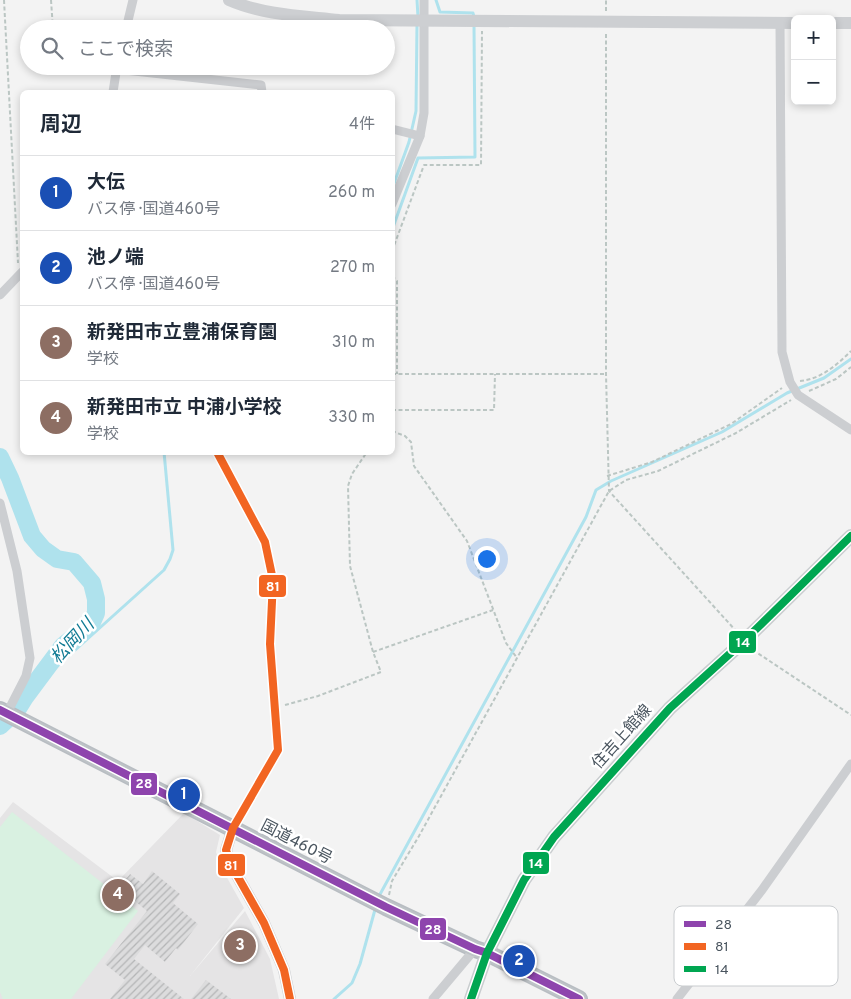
<!DOCTYPE html>
<html lang="ja">
<meta charset="utf-8">
<style>
body{margin:0;font-family:Overpass,"Noto Sans JP",sans-serif;background:#f6f6f7;color:#1f2937}
.controls{position:absolute;right:15px;top:15px;display:grid;overflow:hidden;border-radius:8px;box-shadow:0 2px 8px #0003}
.controls button{width:45px;height:45px;display:grid;place-items:center;padding:0;border:0;border-bottom:1px solid #e0e1e3;background:#fff;color:#1f2937;font:25px sans-serif}
.you{position:absolute;left:486px;top:558px;width:18px;height:18px;margin:-12px;border:4px solid #fff;border-radius:50%;background:#1a73e8;box-shadow:0 0 0 8px #1a73e833}
.badge{display:grid;place-items:center;width:32px;height:32px;border-radius:50%;background:#db2777;color:#fff;font-size:16px;font-weight:700}
.pin{position:absolute;translate:-50% -50%;border:2px solid #fff;box-shadow:0 1px 5px #0006}
.list{margin:0;padding:0;list-style:none}
h2{display:flex;justify-content:space-between;align-items:center;height:65px;margin:0;padding:0 20px;font-size:21px}
h2 small{font-size:16px;font-weight:400;color:#747a83}
.list li{display:grid;grid-template-columns:32px 1fr auto;gap:15px;align-items:center;box-sizing:border-box;height:75px;padding:0 20px;border-top:1px solid #e0e1e3}
.list b{display:block;font-size:19px;white-space:nowrap}
.list p{margin:0;font-size:16px;white-space:nowrap;color:#747a83}
.list em{font-size:16px;font-style:normal;color:#747a83}
.icon{flex:none;width:28px;height:28px;fill:none;stroke:currentColor;stroke-width:2;stroke-linecap:round;stroke-linejoin:round}
.map{position:relative;flex:none;width:851px;height:999px;overflow:hidden}
.search{position:absolute;background:#fff;box-shadow:0 2px 8px #0003;left:20px;top:20px;width:375px;height:55px;display:flex;align-items:center;gap:12px;box-sizing:border-box;padding:0 18px;border-radius:28px;color:#747a83;font-size:19px}
.panel{position:absolute;background:#fff;box-shadow:0 2px 8px #0003;left:20px;top:90px;width:375px;height:365px;border-radius:8px}
.map>svg:first-child{display:block}
</style>
<div class="map">
<svg width="851" height="999" viewBox="0 0 851 999">
<defs>
<pattern id="building-hatch" width="6" height="6" patternUnits="userSpaceOnUse" patternTransform="scale(1.25)"><rect width="6" height="6" fill="#dcdcdd"/><path d="M-1 1l2-2M0 6l6-6M5 7l2-2" fill="none" stroke="#b4b5b6"/></pattern>
</defs>
<rect width="100%" height="100%" fill="#f3f3f3"/>
<path fill="#e5e4e5" d="M13 802 118 881 184 813 220 835 216 852 221 867 244 908 190 976 245 911 270 959 279 999H0V818Z"/>
<path fill="#d9f1e1" d="M12 812 138 911 71 999H3L0 992V827Z"/>
<g fill="none" stroke-linecap="round" stroke-linejoin="round">
<g stroke="#afe2ed" stroke-width="3">
<path d="M417 0 418 17"/>
<path d="M436 0 440 12 473 13 474 17"/>
<path d="M392 189 409 142 416 111 417 24"/>
<path d="M392 230 418 158 475 157 474 24"/>
<path d="M36 681 53 670 164 570 170 559 173 550 164 452"/>
<path d="M378 898 586 517 596 490 611 481 722 432 787 393 824 378 851 359"/>
<path d="M334 999 352 983 360 964 376 906"/>
</g>
<path stroke="#afe2ed" stroke-width="18" d="M0 457 10 478 32 536 43 549 57 559 74 562 92 583 96 599V613L92 622 63 646 25 697 17 710 0 726"/>
</g>
<g fill="url(#building-hatch)">
<path d="M152 871 180 894 173 903 198 924 178 950 176 948 165 962 145 945 134 959 184 999H110L125 980 105 964 147 911 119 888 130 874 143 884Z"/>
<path d="M206 980 231 999H191Z"/>
</g>
<g fill="none" stroke-linecap="round" stroke-linejoin="round">
<defs>
<path id="highway" d="M0 710 386 907 475 949 487 953 579 999"/>
</defs>
<use href="#highway" stroke="#b8bdc2" stroke-width="18"/>
<g stroke="#bbc6c3" stroke-width="2" stroke-dasharray="4 2.5" stroke-linecap="butt">
<path d="M4 0 18 263"/>
<path d="M51 0 53 29"/>
<path d="M606 11V0"/>
<path d="M606 34V374L609 491 737 632"/>
<path d="M55 66 56 74"/>
<path d="M392 251 424 165H481L482 31"/>
<path d="M392 276 397 281V374"/>
<path d="M392 374H606"/>
<path d="M800 381C821 379 837 365 851 351"/>
<path d="M809 391 836 379 851 367"/>
<path d="M392 410H494L495 374"/>
<path d="M392 431 405 436 411 442 414 466 467 541 506 643 517 658"/>
<path d="M607 476 652 462 731 424 782 388"/>
<path d="M753 650 851 715"/>
<path d="M373 652 493 610"/>
<path d="M285 705 318 696 381 672 373 652 350 566 348 486 352 474 367 452"/>
<path d="M389 895 392 881 419 836 609 491 626 480 658 471 736 433 791 400"/>
</g>
<g stroke="#ccced1" stroke-width="9">
<path d="M780 24 782 352 790 382 798 395 851 430"/>
<path d="M126 29 133 0"/>
<path d="M116 69 261 85 262 92"/>
<path d="M113 92 117 66"/>
<path d="M392 129 420 136"/>
<path d="M392 204 420 136 424 113V0"/>
<path d="M0 295 22 272"/>
<path d="M217 452 265 542 273 580 270 644 278 750 233 828"/>
<path d="M0 503 17 571 30 658 26 676 7 713"/>
<path d="M433 999 475 949"/>
<path d="M677 999 762 890 851 764"/>
</g>
<g stroke="#cdcfd2" stroke-width="12">
<path d="M229 0C263 15 303 16 339 20L795 23"/>
<path d="M832 23H851"/>
<path d="M233 828 226 850 230 863 264 923 284 970 290 999"/>
</g>
<path stroke="#c9cdcf" stroke-width="14" d="M471 999 487 953 524 880 554 837 670 708 745 640 851 536"/>
<use href="#highway" stroke="#bec3c7" stroke-width="15"/>
<defs>
<path id="bus-1" d="M0 710 386 907 475 949 487 953 579 999"/>
<path id="bus-2" d="M217 452 265 542 273 580 270 644 278 750 233 828 226 850 230 863 264 923 284 970 290 999"/>
<path id="bus-3" d="M471 999 487 953 524 880 554 837 670 708 745 640 851 536"/>
</defs>
<use href="#bus-1" stroke="#fff" stroke-width="11"/>
<use href="#bus-2" stroke="#fff" stroke-width="11"/>
<use href="#bus-3" stroke="#fff" stroke-width="11"/>
<use href="#bus-1" stroke="#8e44ad" stroke-width="8"/>
<use href="#bus-2" stroke="#f26522" stroke-width="8"/>
<use href="#bus-3" stroke="#00a651" stroke-width="8"/>
</g>
<g text-anchor="middle" stroke-width="5" stroke-linejoin="round" paint-order="stroke">
<g font-size="16" fill="#4a555f" stroke="#fff">
<text transform="translate(621 736) rotate(-48)" y="6">住吉上館線</text>
<text transform="translate(297 841) rotate(27)" y="6">国道460号</text>
</g>
<g font-size="18" font-style="italic" fill="#117b94" stroke="#fff">
<text transform="translate(72 641) rotate(-47)" y="6">松岡川</text>
</g>
</g>
<rect x="674" y="906" width="164" height="80" rx="8" fill="#fff" stroke="#c9cccf" stroke-width="1"/>
<rect x="684" y="921" width="22" height="6" fill="#8e44ad"/>
<rect x="684" y="943" width="22" height="7" fill="#f26522"/>
<rect x="684" y="966" width="22" height="6" fill="#00a651"/>
<g font-size="14" fill="#4a555f">
<text x="715" y="929">28</text>
<text x="715" y="951">81</text>
<text x="715" y="974">14</text>
</g>
<g stroke="#fff" stroke-width="2">
<rect x="258" y="574" width="29" height="24" rx="5" fill="#f26522"/>
<rect x="728" y="630" width="29" height="24" rx="5" fill="#00a651"/>
<rect x="130" y="772" width="28" height="24" rx="5" fill="#8e44ad"/>
<rect x="522" y="851" width="28" height="24" rx="5" fill="#00a651"/>
<rect x="217" y="853" width="29" height="24" rx="5" fill="#f26522"/>
<rect x="419" y="917" width="28" height="24" rx="5" fill="#8e44ad"/>
</g>
<g font-size="14" text-anchor="middle" font-weight="bold" fill="#fff">
<text x="273" y="591">81</text>
<text x="743" y="647">14</text>
<text x="144" y="788">28</text>
<text x="536" y="868">14</text>
<text x="231" y="870">81</text>
<text x="433" y="934">28</text>
</g>
</svg>
<div class="controls">
<button>+</button>
<button>−</button>
</div>
<div class="you"></div>
<div class="pin badge" style="left:184px;top:795px;background:#1a4fb4">1</div>
<div class="pin badge" style="left:519px;top:961px;background:#1a4fb4">2</div>
<div class="pin badge" style="left:240px;top:946px;background:#8d6e63">3</div>
<div class="pin badge" style="left:118px;top:895px;background:#8d6e63">4</div>
<div class="search"><svg class="icon" aria-label="search" viewBox="0 0 24 24"><circle cx="10" cy="10" r="6"/><path d="M15 15l6 6"/></svg>ここで検索</div>
<section class="panel">
<h2>周辺<small>4件</small></h2>
<ul class="list">
<li><span class="badge" style="background:#1a4fb4">1</span><div><b>大伝</b><p>バス停 · 国道460号</p></div><em>260 m</em></li>
<li><span class="badge" style="background:#1a4fb4">2</span><div><b>池ノ端</b><p>バス停 · 国道460号</p></div><em>270 m</em></li>
<li><span class="badge" style="background:#8d6e63">3</span><div><b>新発田市立豊浦保育園</b><p>学校</p></div><em>310 m</em></li>
<li><span class="badge" style="background:#8d6e63">4</span><div><b>新発田市立 中浦小学校</b><p>学校</p></div><em>330 m</em></li>
</ul>
</section>
</div>
